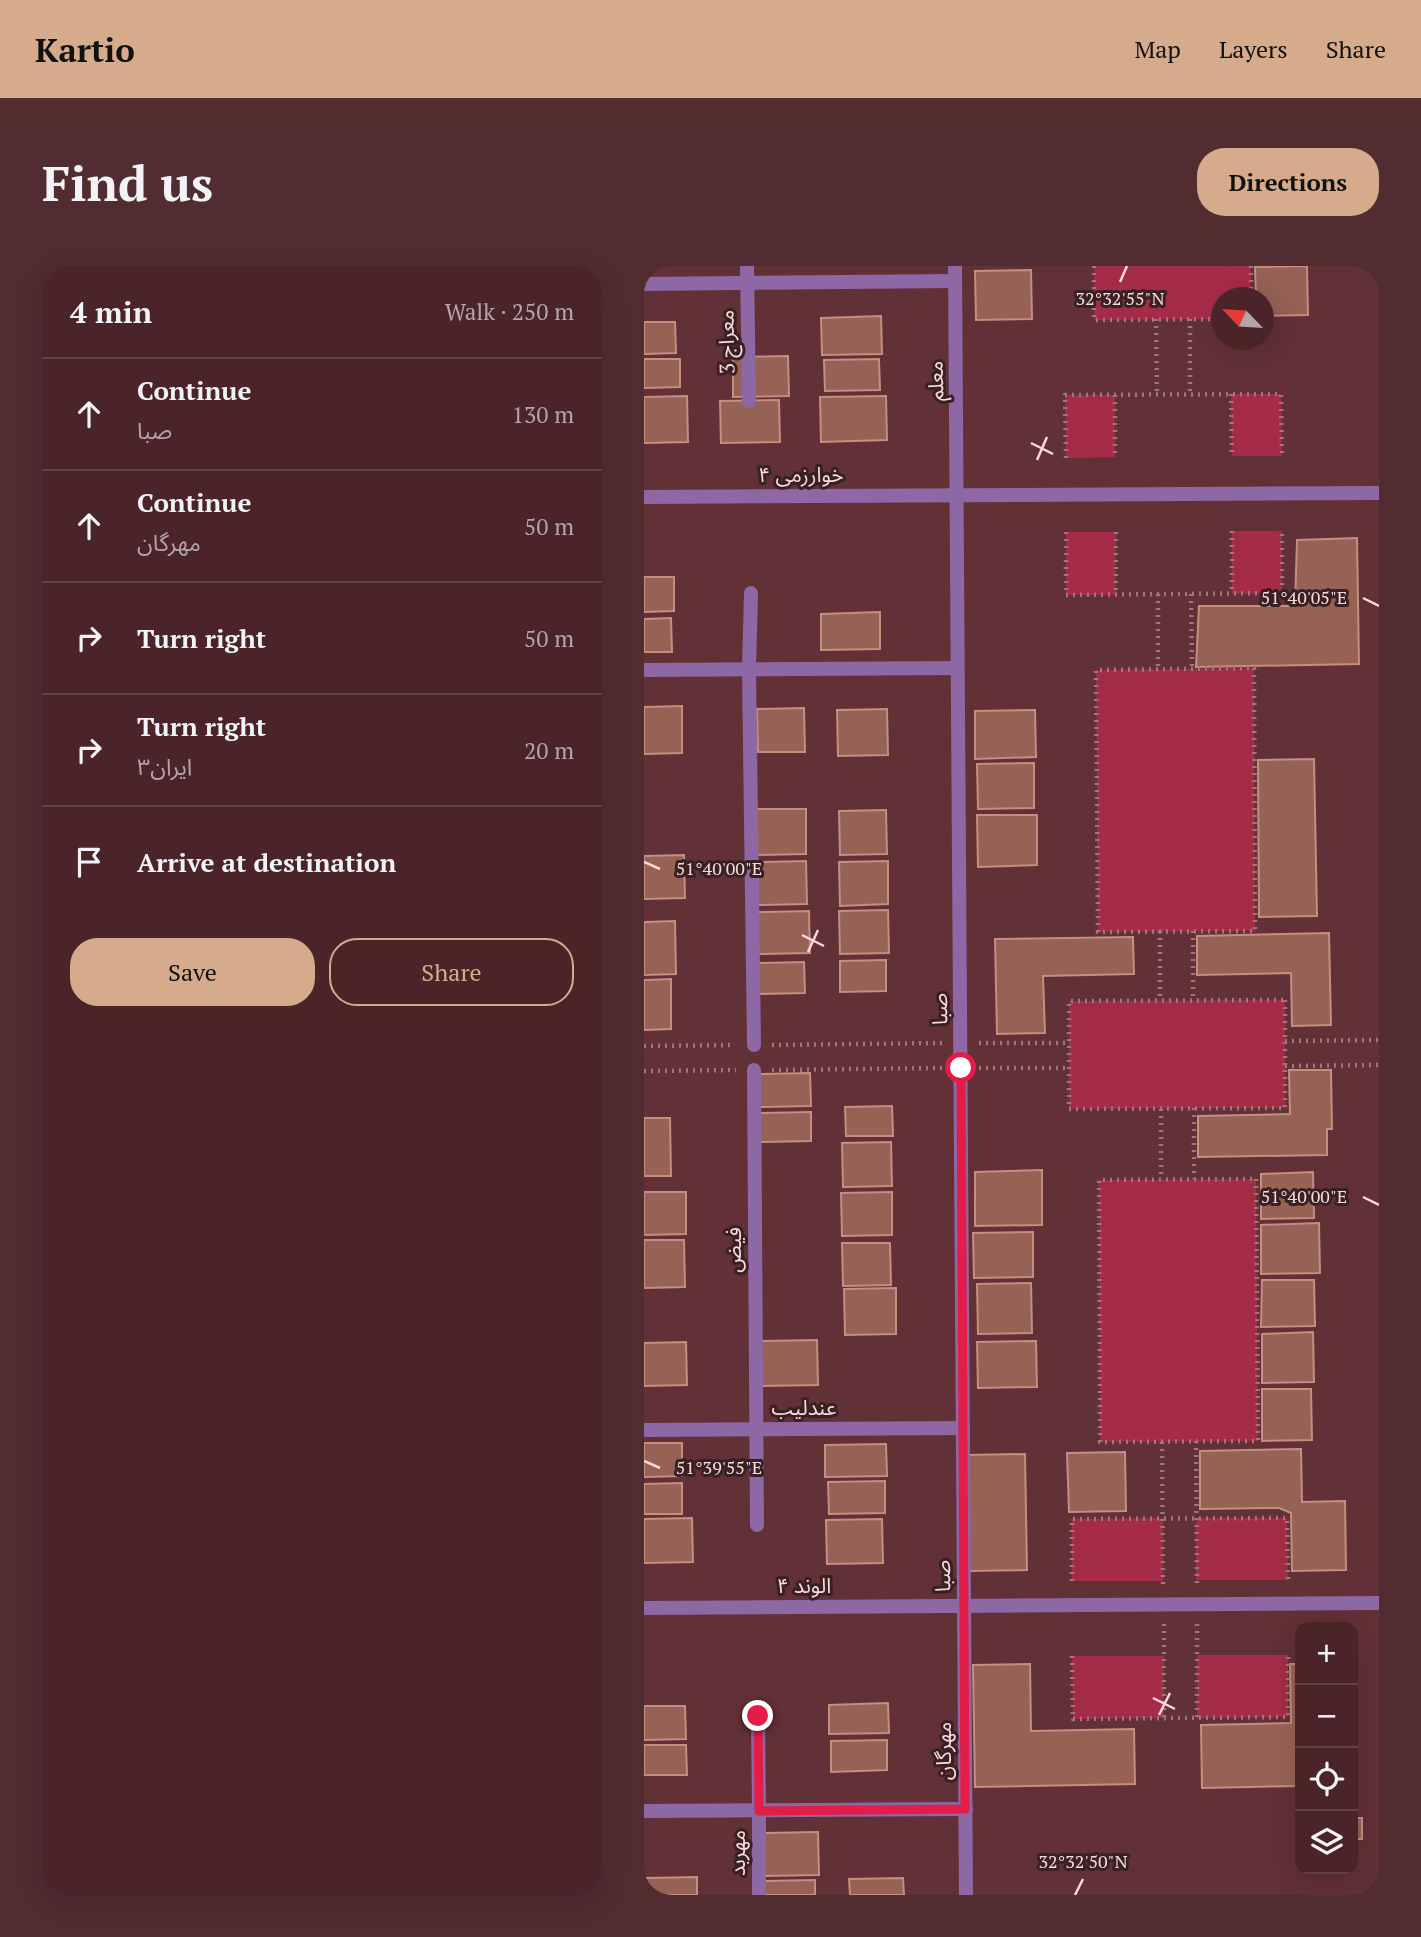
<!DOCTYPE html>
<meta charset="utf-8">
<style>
body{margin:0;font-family:"PT Serif","Noto Sans Arabic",serif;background:#512c31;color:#f1f3f6}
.controls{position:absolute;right:21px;bottom:21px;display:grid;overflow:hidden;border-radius:14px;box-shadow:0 7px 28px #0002}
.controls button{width:63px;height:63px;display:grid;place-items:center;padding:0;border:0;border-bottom:2px solid #614146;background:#4a2429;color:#f1f3f6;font:35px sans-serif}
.compass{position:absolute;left:567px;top:21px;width:63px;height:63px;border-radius:50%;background:#4a2429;box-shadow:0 7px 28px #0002;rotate:295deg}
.stop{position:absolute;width:21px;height:21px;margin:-16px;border:5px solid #e11d48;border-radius:50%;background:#fff}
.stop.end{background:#e11d48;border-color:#fff;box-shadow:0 2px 7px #0008}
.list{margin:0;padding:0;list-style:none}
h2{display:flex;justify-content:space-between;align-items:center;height:91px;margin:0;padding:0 28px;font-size:30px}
h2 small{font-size:23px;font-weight:400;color:#b2a4a8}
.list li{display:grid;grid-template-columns:46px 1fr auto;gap:21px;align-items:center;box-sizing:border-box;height:112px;padding:0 28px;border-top:2px solid #614146}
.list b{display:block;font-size:26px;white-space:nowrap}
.list p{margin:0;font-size:23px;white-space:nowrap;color:#b2a4a8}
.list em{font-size:23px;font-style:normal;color:#b2a4a8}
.actions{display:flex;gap:14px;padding:21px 28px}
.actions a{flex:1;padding:16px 0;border:2px solid #d6ab8b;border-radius:28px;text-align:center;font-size:24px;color:#d6ab8b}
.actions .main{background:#d6ab8b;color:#111}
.icon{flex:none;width:38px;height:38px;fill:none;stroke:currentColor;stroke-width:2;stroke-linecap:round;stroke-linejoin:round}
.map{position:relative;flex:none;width:735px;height:1629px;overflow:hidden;border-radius:28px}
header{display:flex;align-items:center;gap:42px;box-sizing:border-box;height:98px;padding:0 35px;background:#d6ab8b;color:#111}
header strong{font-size:33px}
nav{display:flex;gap:38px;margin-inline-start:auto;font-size:24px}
.intro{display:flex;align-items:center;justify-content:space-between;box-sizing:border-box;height:168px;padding:0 42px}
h1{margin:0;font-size:49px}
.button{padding:18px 32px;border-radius:28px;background:#d6ab8b;color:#111;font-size:24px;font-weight:700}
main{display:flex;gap:42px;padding:0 42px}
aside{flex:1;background:#4a2429;border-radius:28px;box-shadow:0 7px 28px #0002}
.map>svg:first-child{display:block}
</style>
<header>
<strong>Kartio</strong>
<nav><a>Map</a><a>Layers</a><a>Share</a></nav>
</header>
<div class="intro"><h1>Find us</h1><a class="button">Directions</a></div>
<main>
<aside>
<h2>4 min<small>Walk · 250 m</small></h2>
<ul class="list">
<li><svg class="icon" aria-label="ahead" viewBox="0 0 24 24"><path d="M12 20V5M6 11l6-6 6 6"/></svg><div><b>Continue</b><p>صبا</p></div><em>130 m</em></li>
<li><svg class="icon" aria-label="ahead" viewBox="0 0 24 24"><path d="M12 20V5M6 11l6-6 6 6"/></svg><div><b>Continue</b><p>مهرگان</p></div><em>50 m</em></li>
<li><svg class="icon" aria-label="right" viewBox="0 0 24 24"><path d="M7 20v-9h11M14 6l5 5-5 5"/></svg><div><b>Turn right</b></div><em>50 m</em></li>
<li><svg class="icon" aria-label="right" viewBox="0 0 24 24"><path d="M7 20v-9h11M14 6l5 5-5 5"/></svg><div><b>Turn right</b><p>ایران۳</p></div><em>20 m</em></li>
<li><svg class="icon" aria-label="arrive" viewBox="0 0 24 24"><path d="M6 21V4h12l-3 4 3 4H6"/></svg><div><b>Arrive at destination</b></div></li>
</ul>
<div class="actions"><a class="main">Save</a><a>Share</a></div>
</aside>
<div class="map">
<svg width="735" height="1629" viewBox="0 0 735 1629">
<rect width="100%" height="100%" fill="#623037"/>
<g fill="#a52c47">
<path d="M450 0H607V31L578 32 577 53 450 54Z"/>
<path d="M587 128H637L638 190H588Z"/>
<path d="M421 129H471V191L422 192Z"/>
<path d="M588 265H638V327L588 328Z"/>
<rect x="422" y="266" width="50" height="63"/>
<path d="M610 402 611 665 454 666 452 404Z"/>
<path d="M641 734V842L425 843V735Z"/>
<path d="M612 913 614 1175 456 1176 455 914Z"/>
<path d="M519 1252V1315H428V1253Z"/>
<path d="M552 1252H643L644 1314H552Z"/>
<path d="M553 1389H644V1451L553 1452Z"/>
<path d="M428 1390H520V1452L429 1453Z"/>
</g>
<g fill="#976256" stroke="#c78d81" stroke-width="2">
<path d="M663 0 664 49 620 50V32H612L611 1Z"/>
<path d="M387 4 388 53 332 54 331 5Z"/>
<path d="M237 50 238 88 178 89 177 52Z"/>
<path d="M0 56H31L32 87 0 88Z"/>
<path d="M144 90 145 130 89 131V91Z"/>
<path d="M0 93H36V121L0 122Z"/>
<path d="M235 93 236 124 181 125 180 94Z"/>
<path d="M43 130 44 176 0 177V131Z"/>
<path d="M242 130 243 174 177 176 176 131Z"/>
<path d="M135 134 136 176 77 177 76 135Z"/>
<path d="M713 272 715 398 552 401 555 340H651L653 274Z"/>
<path d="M0 311H30V345L0 346Z"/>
<path d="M236 346V383L177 384V348Z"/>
<path d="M27 352 28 386H0V353Z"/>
<path d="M38 440V487L0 488V441Z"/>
<path d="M160 442 161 486H114L113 443Z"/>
<path d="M243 443 244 489 194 490 193 444Z"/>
<path d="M391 444 392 491 331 493V445Z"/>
<path d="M670 493 673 650 615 651 614 494Z"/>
<path d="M390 497V542L334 543 333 498Z"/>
<path d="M112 543H162V588L113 589Z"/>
<path d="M242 544 243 588 196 589 195 545Z"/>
<path d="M333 549H393V599L334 601Z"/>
<path d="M40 589 41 632 0 633V590Z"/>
<path d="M162 595 163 638 114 639 113 596Z"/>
<path d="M244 595V638L196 640 195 596Z"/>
<path d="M244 644 245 687 196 688 195 645Z"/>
<path d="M165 645 166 687 114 688V646Z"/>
<path d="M31 655 32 708 0 709V656Z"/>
<path d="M685 667 687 759 648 760 647 707 553 709V670Z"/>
<path d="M489 671 490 708 399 710 401 767 353 768 351 673Z"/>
<path d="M242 694V725L196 726V695Z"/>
<path d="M160 696 161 727 113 728V697Z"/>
<path d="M27 713V763L0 764V714Z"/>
<path d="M645 804H687L688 863H683V889L554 891V850L646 848Z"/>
<path d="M166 807 167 840 114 841V808Z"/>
<path d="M248 840 249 870H202L201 841Z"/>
<path d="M167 846V875L116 876V847Z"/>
<path d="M0 852H26L27 910H0Z"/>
<path d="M247 876 248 920 199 921 198 877Z"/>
<path d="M398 904V959L331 960V906Z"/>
<path d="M669 906 670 952 617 953V908Z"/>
<path d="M0 926H42V968L0 969Z"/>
<path d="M248 926V969L198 970 197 927Z"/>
<path d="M675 957 676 1007 617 1008V959Z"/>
<path d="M389 966V1011L330 1012 329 967Z"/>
<path d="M0 974H40L41 1021 0 1022Z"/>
<path d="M198 977H246L247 1019 199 1020Z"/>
<path d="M618 1014H670L671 1060 617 1061Z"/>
<path d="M387 1017 388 1067 334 1068 333 1018Z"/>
<path d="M252 1022V1068L201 1069 200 1023Z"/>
<path d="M669 1066 670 1116 618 1117V1068Z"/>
<path d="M173 1074 174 1119 115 1120 114 1075Z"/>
<path d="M392 1075 393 1121 334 1122 333 1076Z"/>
<path d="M42 1076 43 1119 0 1120V1077Z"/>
<path d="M618 1123H667L668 1174 618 1175Z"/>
<path d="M0 1177H38V1210L0 1211Z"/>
<path d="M242 1178 243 1210 181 1211V1179Z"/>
<path d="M657 1183 658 1236 701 1235 702 1304 648 1305 647 1247 635 1242 556 1243V1185Z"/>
<path d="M481 1186 482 1245 425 1246 423 1187Z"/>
<path d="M381 1188 383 1304 324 1305 322 1189Z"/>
<path d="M241 1215V1247L185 1248 184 1216Z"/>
<path d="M38 1217V1248H0V1218Z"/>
<path d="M48 1252 49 1296 0 1297V1253Z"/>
<path d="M238 1253 239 1297 183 1298 182 1254Z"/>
<path d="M386 1398 387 1465 490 1463 491 1518 331 1521 329 1399Z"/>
<path d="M646 1398H656V1520L558 1522 557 1459 647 1457Z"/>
<path d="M244 1437 245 1467 185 1468V1439Z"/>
<path d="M0 1440H41L42 1473 0 1474Z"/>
<path d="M243 1474V1504L187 1506V1475Z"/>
<path d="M0 1479H42L43 1509H0Z"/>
<rect x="709" y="1552" width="9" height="21"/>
<path d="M174 1566 175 1609 121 1610 120 1567Z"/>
<path d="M53 1611V1629H0V1612Z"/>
<path d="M259 1612 260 1629H206L205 1613Z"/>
<path d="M171 1614V1629H120V1615Z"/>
</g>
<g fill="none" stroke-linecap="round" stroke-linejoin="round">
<g stroke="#a1767b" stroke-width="4.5" stroke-dasharray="2 5" stroke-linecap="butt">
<path d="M450 0V54L578 53"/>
<path d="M607 0V32"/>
<path d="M512 53 513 128"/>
<path d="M546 53V128"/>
<path d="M587 128 588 190"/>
<path d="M471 129V191"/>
<path d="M422 192 421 129 637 128 638 190"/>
<path d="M588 265V328"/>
<path d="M422 266V329L638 327V265"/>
<path d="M472 266V329"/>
<path d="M514 328V403"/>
<path d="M547 328 548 403"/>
<path d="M610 402 611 665 454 666 452 404Z"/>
<path d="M516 665V734"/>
<path d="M549 665V734"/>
<path d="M641 734V842L425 843V735Z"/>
<path d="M641 775 735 774"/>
<path d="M335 777H425"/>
<path d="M128 779 298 777"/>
<path d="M0 780 91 779"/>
<path d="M641 800 735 799"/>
<path d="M335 802H425"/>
<path d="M128 804 298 802"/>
<path d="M0 805 92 804"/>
<path d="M550 842V913"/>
<path d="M517 843V913"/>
<path d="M612 913 614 1175 456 1176 455 914Z"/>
<path d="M552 1175 553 1318"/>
<path d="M518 1176 519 1318"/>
<path d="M428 1315V1253L643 1252 644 1314"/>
<path d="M520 1358V1452"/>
<path d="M553 1358V1452"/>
<path d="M428 1390 429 1453 644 1451V1389"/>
</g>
<g stroke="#8e67a5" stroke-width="14">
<path d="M103 0 105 135"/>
<path d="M107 327 105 404 110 779"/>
<path d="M110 804 113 1259"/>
<path d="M114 1450 115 1545"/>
</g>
<g stroke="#8e67a5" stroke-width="14">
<path d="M311 0 322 1629"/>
<path d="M0 18 311 15"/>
<path d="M0 404 313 402"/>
<path d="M0 1164 319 1162"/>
<path d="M0 1545 322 1543"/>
<path d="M115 1545V1629"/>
</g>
<g stroke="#8e67a5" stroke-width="14">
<path d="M0 231 735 227"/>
<path d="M0 1342 735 1337"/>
</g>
</g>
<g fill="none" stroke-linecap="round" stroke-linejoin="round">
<path stroke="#e11d48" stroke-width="9" d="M114 1450 115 1545 321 1543 317 802"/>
</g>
<path fill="none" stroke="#fad9dc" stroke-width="2.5" d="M476 16 483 0M387 177 409 188M393 194 403 171M719 332 735 340M0 596 16 603M158 669 180 680M164 686 174 664M719 931 735 939M0 1195 16 1202M509 1432 531 1443M515 1449 526 1427M431 1629 439 1613"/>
<g text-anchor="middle" stroke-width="6" stroke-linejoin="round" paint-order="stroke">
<g font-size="21" fill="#fad9dc" stroke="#382123">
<text transform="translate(83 76) rotate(-91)" y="7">معراج 3</text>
<text transform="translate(292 115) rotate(-91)" y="7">معلم</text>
<text x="157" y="216">خوارزمی ۴</text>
<text transform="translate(296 743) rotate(-91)" y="7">صبا</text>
<text transform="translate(90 984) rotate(-90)" y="7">فیض</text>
<text x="160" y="1149">عندلیب</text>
<text transform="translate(299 1310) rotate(-91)" y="7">صبا</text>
<text x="160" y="1327">الوند ۴</text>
<text transform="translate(300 1485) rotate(-90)" y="7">مهرگان</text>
<text transform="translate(94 1587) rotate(-90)" y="7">مهربد</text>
</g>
</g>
<g font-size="18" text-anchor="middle" fill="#fad9dc" stroke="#382123" stroke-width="6" stroke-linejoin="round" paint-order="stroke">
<text x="476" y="39">32°32'55"N</text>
<text x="660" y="338">51°40'05"E</text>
<text x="75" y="609">51°40'00"E</text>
<text x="660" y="937">51°40'00"E</text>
<text x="75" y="1208">51°39'55"E</text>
<text x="439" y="1602">32°32'50"N</text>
</g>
</svg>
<div class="controls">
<button>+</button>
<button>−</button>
<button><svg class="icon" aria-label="locate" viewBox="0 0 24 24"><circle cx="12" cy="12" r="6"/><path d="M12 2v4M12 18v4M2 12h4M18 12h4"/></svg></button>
<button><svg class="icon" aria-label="layers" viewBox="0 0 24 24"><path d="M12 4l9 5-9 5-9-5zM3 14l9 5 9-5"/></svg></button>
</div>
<svg class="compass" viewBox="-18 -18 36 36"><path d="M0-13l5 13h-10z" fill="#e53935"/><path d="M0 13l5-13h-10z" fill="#b2a4a8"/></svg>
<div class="stop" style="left:317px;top:802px"></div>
<div class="stop end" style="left:114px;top:1450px"></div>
</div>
</main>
